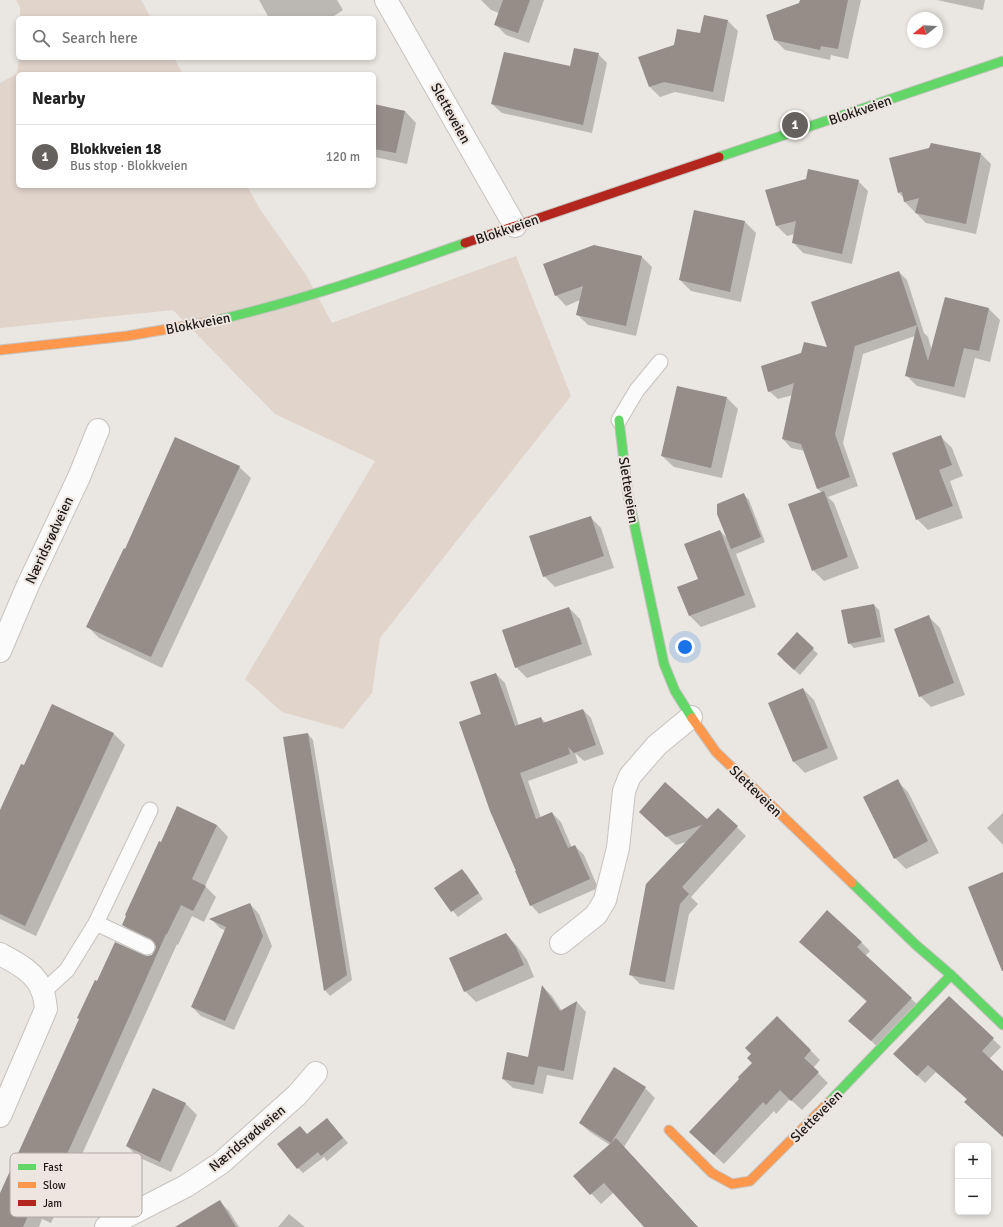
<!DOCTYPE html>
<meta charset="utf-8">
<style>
body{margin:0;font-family:Signika,sans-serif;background:#f6f6f6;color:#222}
.controls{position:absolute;right:12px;bottom:12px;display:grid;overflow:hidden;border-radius:6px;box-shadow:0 2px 6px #0003}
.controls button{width:36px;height:36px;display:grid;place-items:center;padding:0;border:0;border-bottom:1px solid #e0e0e0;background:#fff;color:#222;font:20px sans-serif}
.compass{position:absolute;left:907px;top:12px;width:36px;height:36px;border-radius:50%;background:#fff;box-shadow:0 2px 6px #0003;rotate:252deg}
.you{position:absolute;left:685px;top:647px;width:14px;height:14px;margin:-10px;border:3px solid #fff;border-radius:50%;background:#1a73e8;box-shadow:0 0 0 6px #1a73e833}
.badge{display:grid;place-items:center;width:26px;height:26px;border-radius:50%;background:#65615f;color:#fff;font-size:13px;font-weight:700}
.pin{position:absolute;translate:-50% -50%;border:2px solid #fff;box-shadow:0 1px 4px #0006}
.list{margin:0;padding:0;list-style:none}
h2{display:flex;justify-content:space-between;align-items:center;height:52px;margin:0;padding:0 16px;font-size:17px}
h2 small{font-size:13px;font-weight:400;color:#767676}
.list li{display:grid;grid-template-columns:26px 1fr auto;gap:12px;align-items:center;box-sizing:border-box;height:64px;padding:0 16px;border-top:1px solid #e0e0e0}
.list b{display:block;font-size:15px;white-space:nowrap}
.list p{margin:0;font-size:13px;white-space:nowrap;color:#767676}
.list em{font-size:13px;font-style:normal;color:#767676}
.icon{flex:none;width:22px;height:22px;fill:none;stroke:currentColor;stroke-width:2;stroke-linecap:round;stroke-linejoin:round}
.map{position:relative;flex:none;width:1003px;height:1227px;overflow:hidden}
.search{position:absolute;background:#fff;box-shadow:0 2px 6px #0003;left:16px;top:16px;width:360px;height:44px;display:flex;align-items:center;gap:10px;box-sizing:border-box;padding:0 14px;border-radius:6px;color:#767676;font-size:15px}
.panel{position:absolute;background:#fff;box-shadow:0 2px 6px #0003;left:16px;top:72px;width:360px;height:116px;border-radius:6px}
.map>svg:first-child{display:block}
</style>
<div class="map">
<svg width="1003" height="1227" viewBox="0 0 1003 1227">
<rect width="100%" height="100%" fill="#eae6e2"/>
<g fill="#e1d4cb">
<path d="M16 0H141L151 18H20V7Z"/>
<path d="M19 58H174L183 74H18V186H247L260 209 306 275 332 323 516 256 571 396 380 638 372 693 343 729 282 712 245 679 375 461 275 414 173 310 0 328V83L17 74Z"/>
</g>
<g fill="#0003">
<path d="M259 0H337L343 10 331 18H269Z"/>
<path d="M481 0H544L529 43 506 35 495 24 499 13 491 10Z"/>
<path d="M801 0H861L848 59 831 55 830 60 785 50 775 40 800 4Z"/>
<path d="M937 0H985L983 10Z"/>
<path d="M728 21 738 31 724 102 675 92 660 97 650 87 639 58 675 45Z"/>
<path d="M598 54 607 63 592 133 502 113 492 104Z"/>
<path d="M374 105 405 111 416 123 407 164 375 157 374 163Z"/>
<path d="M981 154 991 164 976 234 926 223 916 213 917 211 915 212 905 202 904 198 899 193Z"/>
<path d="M858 181 868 191 852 264 803 253 793 242 795 234 787 236 777 226 767 191Z"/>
<path d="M695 211 745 222 756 233 741 302 691 291 680 280Z"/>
<path d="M594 246 642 257 652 267 636 336 588 325 577 314 580 300 566 306 556 295Z"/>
<path d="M899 272 907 280 924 333 928 337 932 351 989 309 1000 320 990 362 975 358 965 398 917 386 906 375 915 336 863 354 843 443 858 486 828 497 834 503 859 568 824 581 813 570 822 493 818 489 805 451 791 448 783 439 793 395 778 399 769 391 828 349Z"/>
<path d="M727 398 738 409 722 478 674 467 662 456Z"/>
<path d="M941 437 952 448 963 476 950 481 963 518 928 530 917 519Z"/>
<path d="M239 467 251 478 162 668 99 638 88 627 126 550Z"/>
<path d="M743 494 749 500 765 542 736 554 756 607 701 627 690 616 679 588 699 580 720 531 728 539Z"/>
<path d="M590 517 601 528 614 568 555 587 544 576Z"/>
<path d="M874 605 879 610 885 642 854 648 849 643Z"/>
<path d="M569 608 580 619 592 655 527 678 516 667Z"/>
<path d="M929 617 940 628 965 695 931 707 920 696Z"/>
<path d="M797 634 818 654 800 675 783 660Z"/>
<path d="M496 674 505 683 519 726 541 718 546 723 583 710 591 718 604 754 584 761 575 753 578 763 528 781 541 818 552 813 561 822 572 848 575 846 584 855 598 888 539 914 531 905 482 714Z"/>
<path d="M803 689 814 700 838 759 805 773 794 762 769 703Z"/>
<path d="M53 706 114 734 125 745 36 936 0 919V818Z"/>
<path d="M308 734 313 740 352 980 330 996 325 990 284 738Z"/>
<path d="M897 781 908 792 939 853 906 869 895 858Z"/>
<path d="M718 809 746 836 691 897 698 904 689 914 674 990 640 984 630 974 687 842 676 845 649 821H707Z"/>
<path d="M1003 813V845L987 828Z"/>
<path d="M217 825 228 837 205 886 216 897 204 922 192 916 178 945 177 944 51 1223 42 1219 39 1227H0V1196L98 983 152 955 157 947 134 936 123 925 161 843Z"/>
<path d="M462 870 467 875 483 899 458 917 435 889Z"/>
<path d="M250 904 259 914 272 946 234 1030 201 1016 192 1007 226 931 220 928 211 919Z"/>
<path d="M506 934 517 946 527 960 534 977 476 1002 465 991Z"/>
<path d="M861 942 870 951 865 956 920 1007 880 1049 858 1029 867 1002 809 950Z"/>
<path d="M543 987 552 996 562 1011 577 1002 586 1012 573 1080 547 1075 543 1094 513 1088 503 1079 529 1058Z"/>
<path d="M949 997 1001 1047 989 1059 1003 1072V1137L965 1102 968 1100 936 1072 925 1083 895 1054Z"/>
<path d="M777 1017 820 1060 813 1068 828 1083 802 1110 790 1099 776 1114 774 1111 724 1164 700 1142 741 1079 753 1063Z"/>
<path d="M645 1088 655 1098 624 1147 698 1227H646L614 1192 601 1204 575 1176 610 1145 590 1132 580 1123Z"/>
<path d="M153 1089 186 1104 197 1115 171 1172 138 1157 127 1146Z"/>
<path d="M332 1124 348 1143 327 1161 324 1157 303 1173 298 1168 307 1135Z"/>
<path d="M219 1201 229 1211 239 1227H189Z"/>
<path d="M289 1214 305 1227H278Z"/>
</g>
<g fill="#948d88">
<path d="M503 0H530L518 33 494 25Z"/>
<path d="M800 0H848L838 49 821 46 820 50 774 40 766 15 799 3Z"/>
<path d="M704 15 728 20 713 92 664 82 649 87 638 57 674 45 677 29 700 33Z"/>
<path d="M574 48 599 53 583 125 491 104 504 52 570 66Z"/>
<path d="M374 104 405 111 396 153 374 149Z"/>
<path d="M931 143 981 153 966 224 915 213 919 198 904 202 902 192 898 193 889 158 929 148Z"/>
<path d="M808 169 859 180 842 254 792 243 796 221 776 226 765 190 806 179Z"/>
<path d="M694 210 745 221 730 292 679 280Z"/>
<path d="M594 245 642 256 626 326 576 315 583 286 555 296 543 264Z"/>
<path d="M899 271 917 325 855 346 835 434 850 477 817 489 801 444 782 439 794 383 768 392 761 366 801 353 804 342 827 347 811 302Z"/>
<path d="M945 297 989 308 979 351 964 348 954 387 905 376 917 325 928 361Z"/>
<path d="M677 386 727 397 711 468 661 456Z"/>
<path d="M941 435 952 465 939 470 953 506 916 520 892 453Z"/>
<path d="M175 437 240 466 151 657 86 627 124 548 125 549Z"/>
<path d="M824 491 848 557 812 571 788 504Z"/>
<path d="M744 493 761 537 731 549 717 514V504Z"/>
<path d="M591 516 604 556 543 577 529 536Z"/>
<path d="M720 530 745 595 689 616 677 587 698 579 684 544Z"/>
<path d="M874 604 881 637 848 644 841 610Z"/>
<path d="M569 607 582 644 515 668 502 630Z"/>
<path d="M929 615 954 683 919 697 894 629Z"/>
<path d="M797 632 814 648 794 670 777 654Z"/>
<path d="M496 673 515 726 541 717 543 723 583 709 596 745 574 753 568 747 570 754 520 773 536 819 552 812 568 848 575 845 590 879 530 906 515 871H516L490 811 459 722 481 714 470 682Z"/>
<path d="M803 688 828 748 793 762 768 703Z"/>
<path d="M52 704 114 733 25 926 0 914V810L21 764 24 765Z"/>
<path d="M308 733 347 975 324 991 283 737Z"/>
<path d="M898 779 928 841 894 859 863 797Z"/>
<path d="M665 782 707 819 718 808 738 826 682 887 689 894 680 904 665 982 629 975 646 884 702 825 666 837 639 812Z"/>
<path d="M177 806 217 825 192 879 206 886 193 911 181 905 167 934H166L104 1073 40 1213 31 1209 23 1227H0V1193L79 1019 77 1018 95 980 97 981 115 942 144 955 148 956 152 955 155 950 156 946 154 942 151 939 122 925 126 916 125 915 159 841 161 842Z"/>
<path d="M462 869 479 893 451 912 434 888Z"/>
<path d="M1003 872V971H1002L968 887Z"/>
<path d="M250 903 263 936 225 1021 191 1007 226 927 209 919Z"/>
<path d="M827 910 862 942 857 947 912 998 871 1041 848 1021 867 1001 799 942Z"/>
<path d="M506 933 516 947 524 965 464 992 449 958Z"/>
<path d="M542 985 560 1011 577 1001 564 1071 538 1066 534 1085 502 1079 507 1052 528 1057Z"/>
<path d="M949 996 994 1038 982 1051 1003 1071V1137L964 1102 967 1099 928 1065 917 1076 893 1054Z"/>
<path d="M777 1016 811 1050 804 1058 819 1072 791 1101 780 1090 766 1105 763 1102 714 1155 689 1132 739 1079 738 1077 752 1063 747 1058 751 1054 745 1048Z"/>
<path d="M614 1067 646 1087 611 1143 616 1138 698 1227H644L604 1183 590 1195 573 1176 611 1143 579 1123Z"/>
<path d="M153 1088 186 1103 160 1162 126 1146Z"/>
<path d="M327 1118 343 1138 321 1156 318 1152 297 1169 277 1144 300 1126 307 1134Z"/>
<path d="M220 1200 236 1227H175Z"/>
</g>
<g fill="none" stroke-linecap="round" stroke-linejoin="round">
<defs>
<g id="lane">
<path d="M619 420 637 390 660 362"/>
<path d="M96 923 147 947"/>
<path d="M43 992 67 970 96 923 150 810"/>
</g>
<g id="street">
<path d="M386 0 515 226"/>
<path d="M0 651 28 585 79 477 98 430"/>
<path d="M561 943 596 915 605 900 618 848 624 791 630 776 657 745 691 717"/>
<path d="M0 954C17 963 37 973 43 993 45 998 45 1003 46 1009L0 1116"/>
<path d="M106 1227 186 1186 221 1163 297 1095 316 1073"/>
</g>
<g id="fast">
<path d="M719 157 1003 61"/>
<path d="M209 322C297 302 381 273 465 243"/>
<path d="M619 420 628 495 664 664 675 691 692 718"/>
<path d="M852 883 916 945 951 975 1003 1025"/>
<path d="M829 1102 951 975"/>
</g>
<g id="slow">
<path d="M0 350 127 336 209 322"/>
<path d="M692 718 716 752 852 883"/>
<path d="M669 1130 712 1173 732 1184 750 1181 829 1102"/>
</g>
<path id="jam" d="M465 243 719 157"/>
</defs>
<use href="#lane" stroke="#c6c3c0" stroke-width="17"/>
<use href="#street" stroke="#c6c3c0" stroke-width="24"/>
<use href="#fast" stroke="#c6c3c0" stroke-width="11"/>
<use href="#slow" stroke="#c6c3c0" stroke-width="11"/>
<use href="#jam" stroke="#c6c3c0" stroke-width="11"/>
<use href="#lane" stroke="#fcfbfb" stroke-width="15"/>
<use href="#street" stroke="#fcfbfb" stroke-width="22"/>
<use href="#fast" stroke="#63d668" stroke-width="9"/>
<use href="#slow" stroke="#ff974d" stroke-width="9"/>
<use href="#jam" stroke="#b3261e" stroke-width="9"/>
</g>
<g text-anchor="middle" stroke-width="4" stroke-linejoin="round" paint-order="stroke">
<g font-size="14" fill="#1d1a18" stroke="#ede5df">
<text transform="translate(860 110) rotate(-19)" y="5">Blokkveien</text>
<text transform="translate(451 113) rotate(61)" y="5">Sletteveien</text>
<text transform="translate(507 229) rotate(-19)" y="5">Blokkveien</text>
<text transform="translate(198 323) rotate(-11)" y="5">Blokkveien</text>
<text transform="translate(629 490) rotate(81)" y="5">Sletteveien</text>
<text transform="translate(49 540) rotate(-65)" y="5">Næridsrødveien</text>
<text transform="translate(756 791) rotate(44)" y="5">Sletteveien</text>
<text transform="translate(816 1116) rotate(-45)" y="5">Sletteveien</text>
<text transform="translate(247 1138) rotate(-40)" y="5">Næridsrødveien</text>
</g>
</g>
<rect x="10" y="1153" width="132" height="64" rx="6" fill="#ede5df" stroke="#afa8a3" stroke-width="1"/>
<rect x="18" y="1164" width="18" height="6" fill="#63d668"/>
<rect x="18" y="1182" width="18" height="6" fill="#ff974d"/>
<rect x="18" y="1200" width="18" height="6" fill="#b3261e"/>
<g font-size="11" fill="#1d1a18">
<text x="43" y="1171">Fast</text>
<text x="43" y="1189">Slow</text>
<text x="43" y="1207">Jam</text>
</g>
</svg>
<div class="controls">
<button>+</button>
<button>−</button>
</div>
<svg class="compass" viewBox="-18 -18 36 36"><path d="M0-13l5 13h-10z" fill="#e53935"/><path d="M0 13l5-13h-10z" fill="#767676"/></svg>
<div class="you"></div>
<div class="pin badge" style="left:795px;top:125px">1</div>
<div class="search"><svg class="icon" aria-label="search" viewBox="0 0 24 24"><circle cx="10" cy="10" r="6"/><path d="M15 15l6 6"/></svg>Search here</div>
<section class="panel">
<h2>Nearby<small></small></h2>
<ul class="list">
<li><span class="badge">1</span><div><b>Blokkveien 18</b><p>Bus stop · Blokkveien</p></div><em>120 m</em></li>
</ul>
</section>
</div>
